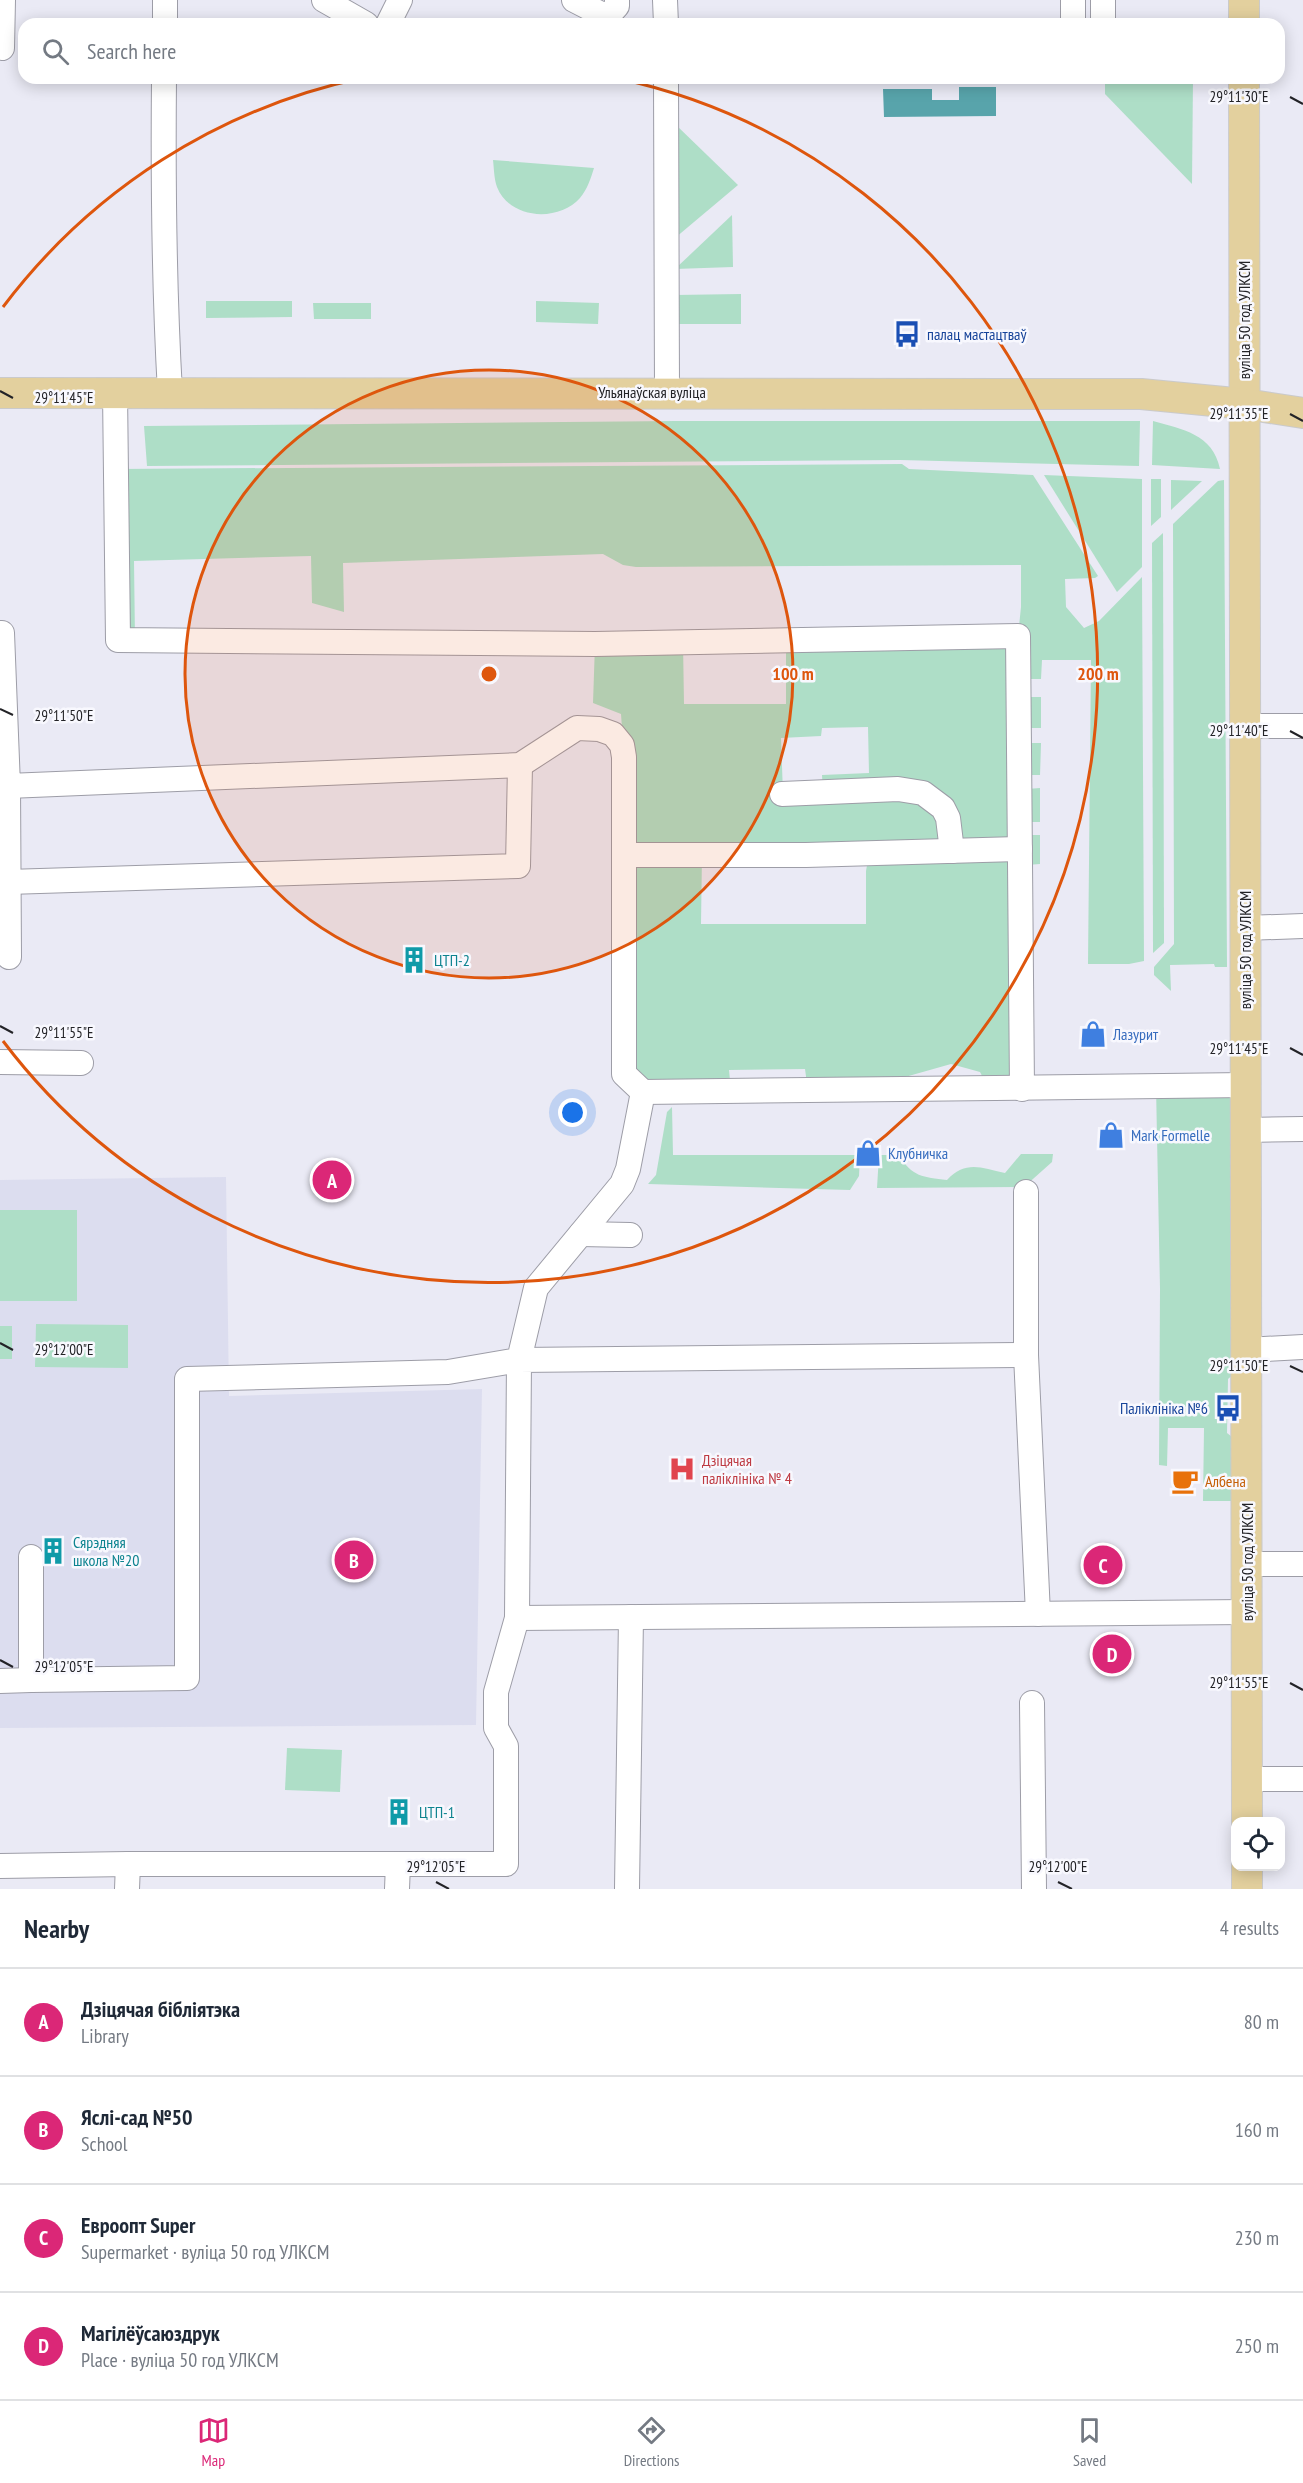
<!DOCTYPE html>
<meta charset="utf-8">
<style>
body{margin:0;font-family:"PT Sans Narrow",sans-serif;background:#f2f2f3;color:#1f2937}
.controls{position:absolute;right:18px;bottom:18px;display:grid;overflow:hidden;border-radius:12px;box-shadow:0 3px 15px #0003}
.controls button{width:54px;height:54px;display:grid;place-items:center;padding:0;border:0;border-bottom:2px solid #e0e1e3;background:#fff;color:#1f2937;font:30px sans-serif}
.you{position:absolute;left:573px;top:1113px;width:21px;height:21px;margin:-15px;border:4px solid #fff;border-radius:50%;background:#1a73e8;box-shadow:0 0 0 9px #1a73e833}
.badge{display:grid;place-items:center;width:39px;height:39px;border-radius:50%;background:#db2777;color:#fff;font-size:20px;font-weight:700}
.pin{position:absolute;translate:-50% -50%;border:3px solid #fff;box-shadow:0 2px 6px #0006}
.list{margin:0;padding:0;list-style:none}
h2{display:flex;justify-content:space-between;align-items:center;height:78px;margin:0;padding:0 24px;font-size:26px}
h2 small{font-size:20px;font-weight:400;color:#747a83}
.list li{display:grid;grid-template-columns:39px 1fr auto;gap:18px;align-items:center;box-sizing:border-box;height:108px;padding:0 24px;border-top:2px solid #e0e1e3}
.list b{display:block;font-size:22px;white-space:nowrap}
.list p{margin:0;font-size:20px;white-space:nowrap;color:#747a83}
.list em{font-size:20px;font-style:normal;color:#747a83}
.icon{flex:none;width:33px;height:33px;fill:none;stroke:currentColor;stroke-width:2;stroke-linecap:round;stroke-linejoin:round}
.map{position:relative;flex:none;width:1303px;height:1889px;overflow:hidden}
.search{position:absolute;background:#fff;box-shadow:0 3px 15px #0003;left:18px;right:18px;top:18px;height:66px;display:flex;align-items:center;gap:15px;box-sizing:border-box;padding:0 21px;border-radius:18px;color:#747a83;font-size:22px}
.sheet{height:510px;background:#fff}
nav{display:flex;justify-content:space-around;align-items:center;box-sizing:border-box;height:84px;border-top:2px solid #e0e1e3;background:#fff;font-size:16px;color:#747a83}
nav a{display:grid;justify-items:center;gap:3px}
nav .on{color:#db2777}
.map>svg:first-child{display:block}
</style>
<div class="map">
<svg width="1303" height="1889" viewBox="0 0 1303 1889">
<rect width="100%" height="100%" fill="#eaeaf5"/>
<path fill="#dcddef" d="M226 1177 229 1396 482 1389 476 1725 0 1728V1180Z"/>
<g fill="#aedec7" fill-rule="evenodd">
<path d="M1105 78H1193L1192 184 1105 94Z"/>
<path d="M675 124 738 185 675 238Z"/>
<path d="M493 160 594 168C591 178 587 190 580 198 559 222 510 220 497 187 494 179 494 168 493 160Z"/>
<path d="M732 215 733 267 675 269Z"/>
<path d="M741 294V324H674L675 295Z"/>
<path d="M206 301H292V317L206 318Z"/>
<path d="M536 301 599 303 598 324 536 322Z"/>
<path d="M313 303H371V319H314Z"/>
<path d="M676 421H1140L1139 466 900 460 147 466 144 426Z"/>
<path d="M1153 421C1182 429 1213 434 1220 469L1152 465Z"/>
<path d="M902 464 909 469 1033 475 1098 576 1095 578 1065 579 1066 607 1084 628 1099 621 1142 577 1144 961 1129 964H1088L1091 660H1042L1041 679H1026L1022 1089H989L980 1072 951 1064 905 1077 808 1091 805 1069 729 1070 731 1091 643 1092 624 1074V757L621 714 593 703 595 644 683 642 684 704H786V641L1018 636 1021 607V565L636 567 623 565 603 554 343 563 344 612 312 603 311 556 134 561 135 640H118L117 469ZM868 727 869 773 822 775 823 792 783 794 781 738 821 736 822 728ZM869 854 866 871V924H701L702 855Z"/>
<path d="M1044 475 1142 479V567L1117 592Z"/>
<path d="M1151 479H1161V517L1151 526Z"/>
<path d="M1171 480 1202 481 1171 510Z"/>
<path d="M1224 480 1227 967H1215L1214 964 1170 965 1171 991 1154 975V967L1174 944 1173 524 1218 481Z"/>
<path d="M1163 533 1164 943 1153 953 1152 543Z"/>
<path d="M1026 697H1041V728H1027Z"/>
<path d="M1026 743H1041L1040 775H1027Z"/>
<path d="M1040 788V822H1027V789Z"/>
<path d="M1027 835H1040V864L1027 865Z"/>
<path d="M1246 1085V1363L1228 1379 1227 1433 1246 1448V1501H1203L1204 1428H1168L1167 1466 1159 1465 1160 1289 1156 1086Z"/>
<path d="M672 1107 673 1155H860L859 1176 850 1190 648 1184 656 1175 667 1112Z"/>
<path d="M1021 1154H1053L1052 1162 1024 1187 877 1188 879 1155H899C912 1177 923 1177 947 1180 966 1160 981 1168 1005 1173Z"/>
<rect x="0" y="1210" width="77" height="91"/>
<path d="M36 1324 128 1325V1368L35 1367Z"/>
<rect x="0" y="1326" width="12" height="33"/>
<path d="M287 1748 342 1750 340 1792 285 1790Z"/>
</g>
<path fill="#58a4ab" d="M959 87H996V116L884 117 883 89H932V100H959Z"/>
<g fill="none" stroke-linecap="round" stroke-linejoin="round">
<defs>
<g id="minor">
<path d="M324 0 366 24"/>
<path d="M574 0 607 17 617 6V0"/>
<path d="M665 0 666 24"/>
<path d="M165 24V0"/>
<path d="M388 24 400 0"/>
<path d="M1073 24V0"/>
<path d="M1103 24V0"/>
<path d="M2 48 3 0"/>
<path d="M164 78C163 183 164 287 170 392"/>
<path d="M666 78 667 392"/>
<path d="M115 392 118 640 595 644 1018 636 1022 1089"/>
<path d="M0 633H2L8 786 520 765 577 728 599 729 613 734 622 745 624 757V1074L643 1092 1246 1085"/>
<path d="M1245 726H1303"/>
<path d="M8 786 9 957"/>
<path d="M782 794 898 789 923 793 943 808 948 818 952 851"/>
<path d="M626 855H806L1020 849"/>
<path d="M8 882 518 866 520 765"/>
<path d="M1245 928 1303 926"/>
<path d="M0 1062 81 1063"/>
<path d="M1246 1130 1303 1129"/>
<path d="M1026 1192V1355L1038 1614"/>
<path d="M581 1234 630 1235"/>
<path d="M1246 1350 1303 1347"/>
<path d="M31 1557V1680L187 1678V1379L448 1372 519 1360 536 1288 622 1184 628 1169 643 1092"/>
<path d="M1247 1564H1303"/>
<path d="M517 1618 1247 1612"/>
<path d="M0 1681 31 1680"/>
<path d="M1032 1703 1034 1889"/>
<path d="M1247 1779H1303"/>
<path d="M128 1864H506V1746L496 1728V1692L517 1618 519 1360 1026 1355"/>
<path d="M0 1866 128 1864 127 1889"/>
<path d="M397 1889 398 1864"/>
<path d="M627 1889 631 1617"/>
</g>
<g id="major">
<path d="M1244 0V24"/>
<path d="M1244 78 1247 1822"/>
<path d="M0 393 1141 394 1245 404 1303 413"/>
<path d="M1247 1866V1889"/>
</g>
</defs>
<use href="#minor" stroke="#9d9da7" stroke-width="26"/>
<use href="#major" stroke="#cacacb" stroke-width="32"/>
<use href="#minor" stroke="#fff" stroke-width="24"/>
<use href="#major" stroke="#e3d09e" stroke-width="30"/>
</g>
<path fill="none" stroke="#232327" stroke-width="2" d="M1290 97 1303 104M0 391 13 398M1290 414 1303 421M0 709 13 715M1290 731 1303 738M0 1026 13 1033M1290 1048 1303 1055M0 1343 13 1350M1290 1366 1303 1372M0 1660 13 1667M1290 1683 1303 1690M436 1882 449 1889M1058 1882 1072 1889"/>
<circle cx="489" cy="674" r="304" fill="#de560d" fill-opacity=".12"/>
<g fill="none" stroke="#de560d" stroke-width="3">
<circle cx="489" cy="674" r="304"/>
<path d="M3 307A609 609 0 0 1 362 78M616 78A609 609 0 1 1 3 1041"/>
</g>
<defs>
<symbol id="bus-bare" viewBox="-9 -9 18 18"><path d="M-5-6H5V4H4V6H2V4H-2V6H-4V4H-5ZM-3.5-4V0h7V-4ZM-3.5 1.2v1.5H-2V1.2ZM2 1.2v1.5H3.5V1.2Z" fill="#1a4fb4" stroke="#f8f8fe" stroke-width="2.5" paint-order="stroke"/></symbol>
<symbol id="building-bare" viewBox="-9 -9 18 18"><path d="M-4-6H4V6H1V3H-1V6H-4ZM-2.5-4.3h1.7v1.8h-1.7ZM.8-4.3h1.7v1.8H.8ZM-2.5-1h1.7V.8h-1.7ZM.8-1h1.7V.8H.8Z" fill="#0f9aa8" stroke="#f8f8fe" stroke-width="2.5" paint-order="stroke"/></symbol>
<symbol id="shop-bare" viewBox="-9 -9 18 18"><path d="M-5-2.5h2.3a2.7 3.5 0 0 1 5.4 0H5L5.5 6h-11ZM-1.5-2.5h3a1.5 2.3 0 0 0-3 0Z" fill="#3f7fe0" stroke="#f8f8fe" stroke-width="2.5" paint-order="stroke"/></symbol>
<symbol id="hospital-bare" viewBox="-9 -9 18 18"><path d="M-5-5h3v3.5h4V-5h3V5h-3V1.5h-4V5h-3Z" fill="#e0444e" stroke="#f8f8fe" stroke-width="2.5" paint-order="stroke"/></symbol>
<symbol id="cafe-bare" viewBox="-9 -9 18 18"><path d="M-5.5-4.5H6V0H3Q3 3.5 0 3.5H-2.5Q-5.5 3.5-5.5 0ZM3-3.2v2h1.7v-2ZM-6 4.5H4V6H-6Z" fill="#e8710a" stroke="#f8f8fe" stroke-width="2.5" paint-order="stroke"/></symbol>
</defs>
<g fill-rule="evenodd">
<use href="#bus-bare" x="888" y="315" width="38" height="38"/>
<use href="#building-bare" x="395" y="941" width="38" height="38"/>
<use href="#shop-bare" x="1074" y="1015" width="38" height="38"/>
<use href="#shop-bare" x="1092" y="1116" width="38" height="38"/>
<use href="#shop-bare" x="849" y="1134" width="38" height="38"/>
<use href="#bus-bare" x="1209" y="1389" width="38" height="38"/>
<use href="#hospital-bare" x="663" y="1450" width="38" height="38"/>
<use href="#cafe-bare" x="1166" y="1462" width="38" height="38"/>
<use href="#building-bare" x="34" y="1532" width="38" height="38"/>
<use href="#building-bare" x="380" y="1793" width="38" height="38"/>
</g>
<g text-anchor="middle" stroke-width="5" stroke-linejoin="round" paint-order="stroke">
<g font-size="16" fill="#232327" stroke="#f8f8fe">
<text transform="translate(1244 320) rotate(-90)" y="6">вуліца 50 год УЛКСМ</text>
<text x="652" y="398">Ульянаўская вуліца</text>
<text transform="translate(1245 950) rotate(-90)" y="6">вуліца 50 год УЛКСМ</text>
<text transform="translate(1247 1562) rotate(-90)" y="6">вуліца 50 год УЛКСМ</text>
</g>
<g font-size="16" fill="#164399" stroke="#f8f8fe" text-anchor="start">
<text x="927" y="340">палац мастацтваў</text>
<text x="1208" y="1414" text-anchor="end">Паліклініка №6</text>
</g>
<g font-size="16" fill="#0d838f" stroke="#f8f8fe" text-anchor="start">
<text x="434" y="966">ЦТП-2</text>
<text x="73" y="1548">Сярэдняя<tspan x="73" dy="18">школа №20</tspan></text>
<text x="419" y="1818">ЦТП-1</text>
</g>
<g font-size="16" fill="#366cbe" stroke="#f8f8fe" text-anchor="start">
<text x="1113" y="1040">Лазурит</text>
<text x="1131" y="1141">Mark Formelle</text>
<text x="888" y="1159">Клубничка</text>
</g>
<g font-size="16" fill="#be3a42" stroke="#f8f8fe" text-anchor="start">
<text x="702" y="1466">Дзіцячая<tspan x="702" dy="18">паліклініка № 4</tspan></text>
</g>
<g font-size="16" fill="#c56008" stroke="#f8f8fe" text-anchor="start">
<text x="1205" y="1487">Албена</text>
</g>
</g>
<g font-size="15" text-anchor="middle" fill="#232327" stroke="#f8f8fe" stroke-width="5" stroke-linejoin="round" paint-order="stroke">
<text x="1239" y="102">29°11'30"E</text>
<text x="64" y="403">29°11'45"E</text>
<text x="1239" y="419">29°11'35"E</text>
<text x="64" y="721">29°11'50"E</text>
<text x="1239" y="736">29°11'40"E</text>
<text x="64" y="1038">29°11'55"E</text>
<text x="1239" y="1054">29°11'45"E</text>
<text x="64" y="1355">29°12'00"E</text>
<text x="1239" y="1371">29°11'50"E</text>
<text x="64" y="1672">29°12'05"E</text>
<text x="1239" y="1688">29°11'55"E</text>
<text x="436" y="1872">29°12'05"E</text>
<text x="1058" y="1872">29°12'00"E</text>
</g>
<circle cx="489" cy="674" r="9" fill="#de560d" stroke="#f8f8fe" stroke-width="3"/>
<g font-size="18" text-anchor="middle" font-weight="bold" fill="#de560d" stroke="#f8f8fe" stroke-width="5" stroke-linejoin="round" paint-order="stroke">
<text x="793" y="680">100 m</text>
<text x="1098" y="680">200 m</text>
</g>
</svg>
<div class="controls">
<button><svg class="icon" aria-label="locate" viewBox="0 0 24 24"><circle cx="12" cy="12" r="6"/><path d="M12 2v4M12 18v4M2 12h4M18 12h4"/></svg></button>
</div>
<div class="you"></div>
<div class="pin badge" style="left:332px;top:1180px">A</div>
<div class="pin badge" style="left:354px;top:1560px">B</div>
<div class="pin badge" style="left:1103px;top:1565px">C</div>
<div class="pin badge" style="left:1112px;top:1654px">D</div>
<div class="search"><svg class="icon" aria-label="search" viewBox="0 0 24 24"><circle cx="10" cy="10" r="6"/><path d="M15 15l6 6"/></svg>Search here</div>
</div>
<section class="sheet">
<h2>Nearby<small>4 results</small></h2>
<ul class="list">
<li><span class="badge">A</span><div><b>Дзіцячая бібліятэка</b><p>Library</p></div><em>80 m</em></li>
<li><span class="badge">B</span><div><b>Яслі-сад №50</b><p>School</p></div><em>160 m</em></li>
<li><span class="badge">C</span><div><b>Евроопт Super</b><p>Supermarket · вуліца 50 год УЛКСМ</p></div><em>230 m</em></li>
<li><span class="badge">D</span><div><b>Магілёўсаюздрук</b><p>Place · вуліца 50 год УЛКСМ</p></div><em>250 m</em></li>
</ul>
</section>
<nav>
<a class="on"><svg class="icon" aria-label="map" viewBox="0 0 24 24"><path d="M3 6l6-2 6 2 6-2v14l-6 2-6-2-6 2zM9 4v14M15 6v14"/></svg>Map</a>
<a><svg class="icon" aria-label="directions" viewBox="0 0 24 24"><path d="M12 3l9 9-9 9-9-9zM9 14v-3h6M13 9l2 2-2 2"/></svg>Directions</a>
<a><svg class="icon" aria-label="saved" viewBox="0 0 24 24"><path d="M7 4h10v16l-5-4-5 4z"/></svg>Saved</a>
</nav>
